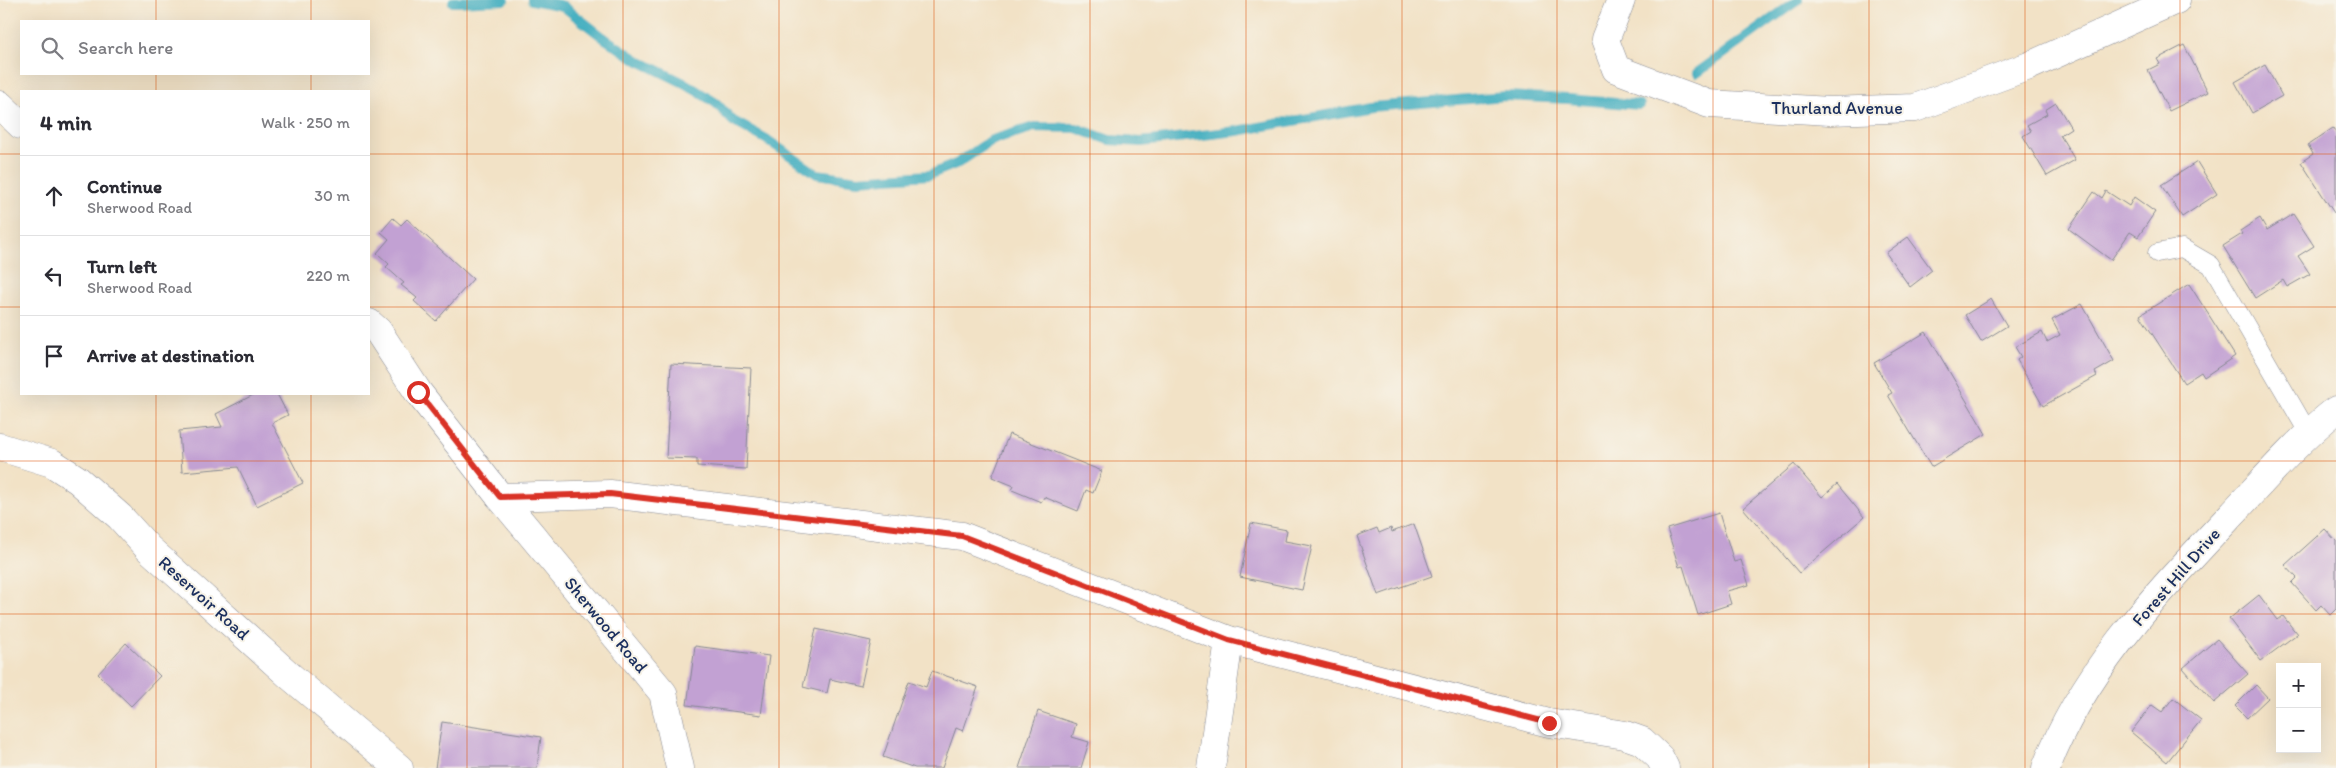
<!DOCTYPE html>
<meta charset="utf-8">
<style>
body{margin:0;font-family:Itim,sans-serif;background:#f7f7f7;color:#2b2b33}
.controls{position:absolute;right:15px;bottom:15px;display:grid;overflow:hidden;border-radius:0px;box-shadow:0 5px 20px #0002}
.controls button{width:45px;height:45px;display:grid;place-items:center;padding:0;border:0;border-bottom:1px solid #e1e1e2;background:#fff;color:#2b2b33;font:25px sans-serif}
.stop{position:absolute;width:15px;height:15px;margin:-11px;border:4px solid #d93025;border-radius:50%;background:#fff}
.stop.end{background:#d93025;border-color:#fff;box-shadow:0 1px 5px #0008}
.list{margin:0;padding:0;list-style:none}
h2{display:flex;justify-content:space-between;align-items:center;height:65px;margin:0;padding:0 20px;font-size:21px}
h2 small{font-size:16px;font-weight:400;color:#7c7c81}
.list li{display:grid;grid-template-columns:32px 1fr auto;gap:15px;align-items:center;box-sizing:border-box;height:80px;padding:0 20px;border-top:1px solid #e1e1e2}
.list b{display:block;font-size:19px;white-space:nowrap}
.list p{margin:0;font-size:16px;white-space:nowrap;color:#7c7c81}
.list em{font-size:16px;font-style:normal;color:#7c7c81}
.icon{flex:none;width:28px;height:28px;fill:none;stroke:currentColor;stroke-width:2;stroke-linecap:round;stroke-linejoin:round}
.map{position:relative;flex:none;width:2336px;height:768px;overflow:hidden}
.search{position:absolute;background:#fff;box-shadow:0 5px 20px #0002;left:20px;top:20px;width:350px;height:55px;display:flex;align-items:center;gap:12px;box-sizing:border-box;padding:0 18px;border-radius:0px;color:#7c7c81;font-size:19px}
.panel{position:absolute;background:#fff;box-shadow:0 5px 20px #0002;left:20px;top:90px;width:350px;height:305px;border-radius:0px}
.map>svg:first-child{display:block}
</style>
<div class="map">
<svg width="2336" height="768" viewBox="0 0 2336 768">
<rect width="100%" height="100%" fill="#f7f3e8"/>
<filter id="ink" filterUnits="userSpaceOnUse"><feTurbulence type="fractalNoise" baseFrequency=".02" numOctaves="2"/><feDisplacementMap in="SourceGraphic" scale="10" xChannelSelector="R" yChannelSelector="G"/><feConvolveMatrix kernelMatrix="1 2 1 2 8 2 1 2 1" color-interpolation-filters="sRGB"/></filter>
<filter id="wash" filterUnits="userSpaceOnUse"><feTurbulence type="fractalNoise" baseFrequency=".0096" numOctaves="4" result="noise"/><feDisplacementMap in="SourceGraphic" scale="20" xChannelSelector="R" yChannelSelector="G"/><feGaussianBlur stdDeviation="1.12" result="paint"/><feColorMatrix in="noise" values="0 0 0 0 0 0 0 0 0 0 0 0 0 0 0 0 0 1.4 0 .05"/><feComposite in="paint" operator="in"/></filter>
<g filter="url(#wash)">
<rect width="100%" height="100%" fill="#f2e2c6"/>
<g fill="none" stroke-linecap="round" stroke-linejoin="round">
<g stroke="#42aec0" stroke-width="10">
<path d="M532 0 563 6 604 38 639 61 686 84 716 103 733 121 766 139 817 174 858 180 929 175 958 163 992 140 1034 127 1076 128 1109 140 1141 142 1237 131 1371 107 1506 96 1568 99 1640 105"/>
<path d="M453 2 504 0"/>
<path d="M1697 73 1798 0"/>
</g>
</g>
<g id="blocks">
<g fill="#c2a1d3">
<path d="M2184 45 2208 92 2169 111 2148 70 2160 64 2157 59Z"/>
<path d="M2265 65 2282 96 2252 113 2235 82Z"/>
<path d="M2056 103 2071 128 2060 135 2075 160 2047 176 2023 136 2031 131 2027 125 2047 114 2045 110Z"/>
<path d="M2333 128 2336 133V216L2301 162 2313 154 2308 145Z"/>
<path d="M2197 162 2217 194 2182 217 2161 185Z"/>
<path d="M2106 191 2129 206 2134 197 2155 212 2138 237 2130 232 2111 260 2069 229 2094 192 2102 198Z"/>
<path d="M2293 214 2314 246 2298 256 2310 274 2287 287 2283 280 2255 298 2223 246 2242 234 2240 231 2260 218 2267 230Z"/>
<path d="M393 218 401 225 407 219 473 279 436 321 414 301 417 298 401 285 404 283 386 267 389 264 377 253 389 239 381 232Z"/>
<path d="M1908 237 1932 270 1910 287 1886 253Z"/>
<path d="M2189 284 2235 356 2204 377 2201 372 2184 383 2140 315Z"/>
<path d="M1991 299 2007 326 1981 342 1965 315Z"/>
<path d="M2082 304 2114 361 2095 372 2097 376 2043 406 2017 360 2021 357 2015 347 2042 332 2047 342 2060 335 2052 320Z"/>
<path d="M1926 332 1986 434 1931 467 1888 395 1892 393 1874 363Z"/>
<path d="M671 364 751 368 746 469 697 466V459L666 458Z"/>
<path d="M255 394H277L288 415 272 423 303 483 257 506 238 467 182 472 179 431 222 427 216 414Z"/>
<path d="M1009 434 1102 471 1093 493 1086 490 1078 511 1044 497 1041 502 1012 490 1014 486 992 477Z"/>
<path d="M1794 464 1822 497 1837 484 1864 517 1799 573 1743 508Z"/>
<path d="M1719 513 1734 562 1741 560 1749 585 1727 591 1731 604 1698 615 1683 566 1679 567 1667 529Z"/>
<path d="M1251 523 1287 530 1285 541 1312 546 1302 590 1240 577Z"/>
<path d="M1414 524 1432 576 1378 595 1357 536 1377 528 1379 533 1391 528 1392 532Z"/>
<path d="M2325 529 2336 541V609L2330 615 2321 605 2316 610 2292 583 2297 578 2285 565Z"/>
<path d="M2259 595 2278 620 2283 616 2297 634 2261 661 2229 619Z"/>
<path d="M816 629 871 641 861 686 830 679 827 693 803 687Z"/>
<path d="M2217 639 2248 674 2214 703 2183 668Z"/>
<path d="M126 643 160 676 131 706 98 674Z"/>
<path d="M695 646 769 656 761 715 687 705Z"/>
<path d="M932 671 978 687 963 731 956 728 942 768H915L883 757 909 681 926 687Z"/>
<path d="M2256 685 2268 698 2247 718 2235 706Z"/>
<path d="M2173 698 2201 720 2167 762 2131 732 2152 705 2162 712Z"/>
<path d="M1038 711 1076 724 1072 737 1089 742 1081 768H1019Z"/>
<path d="M442 722 541 737 537 768H435Z"/>
</g>
</g>
</g>
<g filter="url(#ink)">
<use href="#blocks" fill-opacity="0" stroke="#868892" stroke-width="1"/>
<g fill="none" stroke-linecap="round" stroke-linejoin="round">
<defs>
<path id="lane" d="M2157 253 2182 248 2211 265 2309 434"/>
<g id="street">
<path d="M1621 0 1605 40 1616 69 1709 104 1830 111 1915 108 2029 66 2176 0"/>
<path d="M0 105 21 125"/>
<path d="M369 323 378 331 418 392 500 497 663 693 680 768"/>
<path d="M0 447 52 463 78 480 120 517 148 548 290 676 399 768"/>
<path d="M500 497 610 494 962 536 1229 640 1549 723 1625 735 1642 741 1660 758 1665 768"/>
<path d="M1211 768 1229 640"/>
<path d="M2046 768C2083 669 2161 590 2231 515 2265 479 2297 441 2336 410"/>
</g>
</defs>
<use href="#lane" stroke="#868892" stroke-width="19"/>
<use href="#street" stroke="#868892" stroke-width="29"/>
<use href="#lane" stroke="#fff" stroke-width="18"/>
<use href="#street" stroke="#fff" stroke-width="28"/>
</g>
</g>
<g fill="none" stroke-linecap="round" stroke-linejoin="round" filter="url(#ink)">
<path stroke="#d93025" stroke-width="6" d="M418 392 500 497 610 494 962 536 1229 640 1549 723"/>
</g>
<path fill="none" stroke="#de5710" stroke-width="1" stroke-opacity="0.55" d="M156 0V21M311 0V21M467 0V768M623 0V768M779 0V768M934 0V768M1090 0V768M1246 0V768M1402 0V768M1557 0V768M1713 0V768M1869 0V768M2025 0V768M2180 0V768M156 74V91M311 74V91M0 154H21M369 154H2336M0 307H21M369 307H2336M156 394V768M311 394V768M0 461H2336M0 614H2336"/>
<g text-anchor="middle" stroke-width="4" stroke-linejoin="round" paint-order="stroke">
<g font-size="18" fill="#1b2f5e" stroke="#f7f3e8">
<text x="1837" y="114">Thurland Avenue</text>
<text transform="translate(2176 577) rotate(-49)" y="6">Forest Hill Drive</text>
<text transform="translate(204 598) rotate(42)" y="6">Reservoir Road</text>
<text transform="translate(606 625) rotate(50)" y="6">Sherwood Road</text>
</g>
</g>
</svg>
<div class="controls">
<button>+</button>
<button>−</button>
</div>
<div class="stop" style="left:418px;top:392px"></div>
<div class="stop end" style="left:1549px;top:723px"></div>
<div class="search"><svg class="icon" aria-label="search" viewBox="0 0 24 24"><circle cx="10" cy="10" r="6"/><path d="M15 15l6 6"/></svg>Search here</div>
<section class="panel">
<h2>4 min<small>Walk · 250 m</small></h2>
<ul class="list">
<li><svg class="icon" aria-label="ahead" viewBox="0 0 24 24"><path d="M12 20V5M6 11l6-6 6 6"/></svg><div><b>Continue</b><p>Sherwood Road</p></div><em>30 m</em></li>
<li><svg class="icon" aria-label="left" viewBox="0 0 24 24"><path d="M17 20v-9H6M10 6l-5 5 5 5"/></svg><div><b>Turn left</b><p>Sherwood Road</p></div><em>220 m</em></li>
<li><svg class="icon" aria-label="arrive" viewBox="0 0 24 24"><path d="M6 21V4h12l-3 4 3 4H6"/></svg><div><b>Arrive at destination</b></div></li>
</ul>
</section>
</div>
